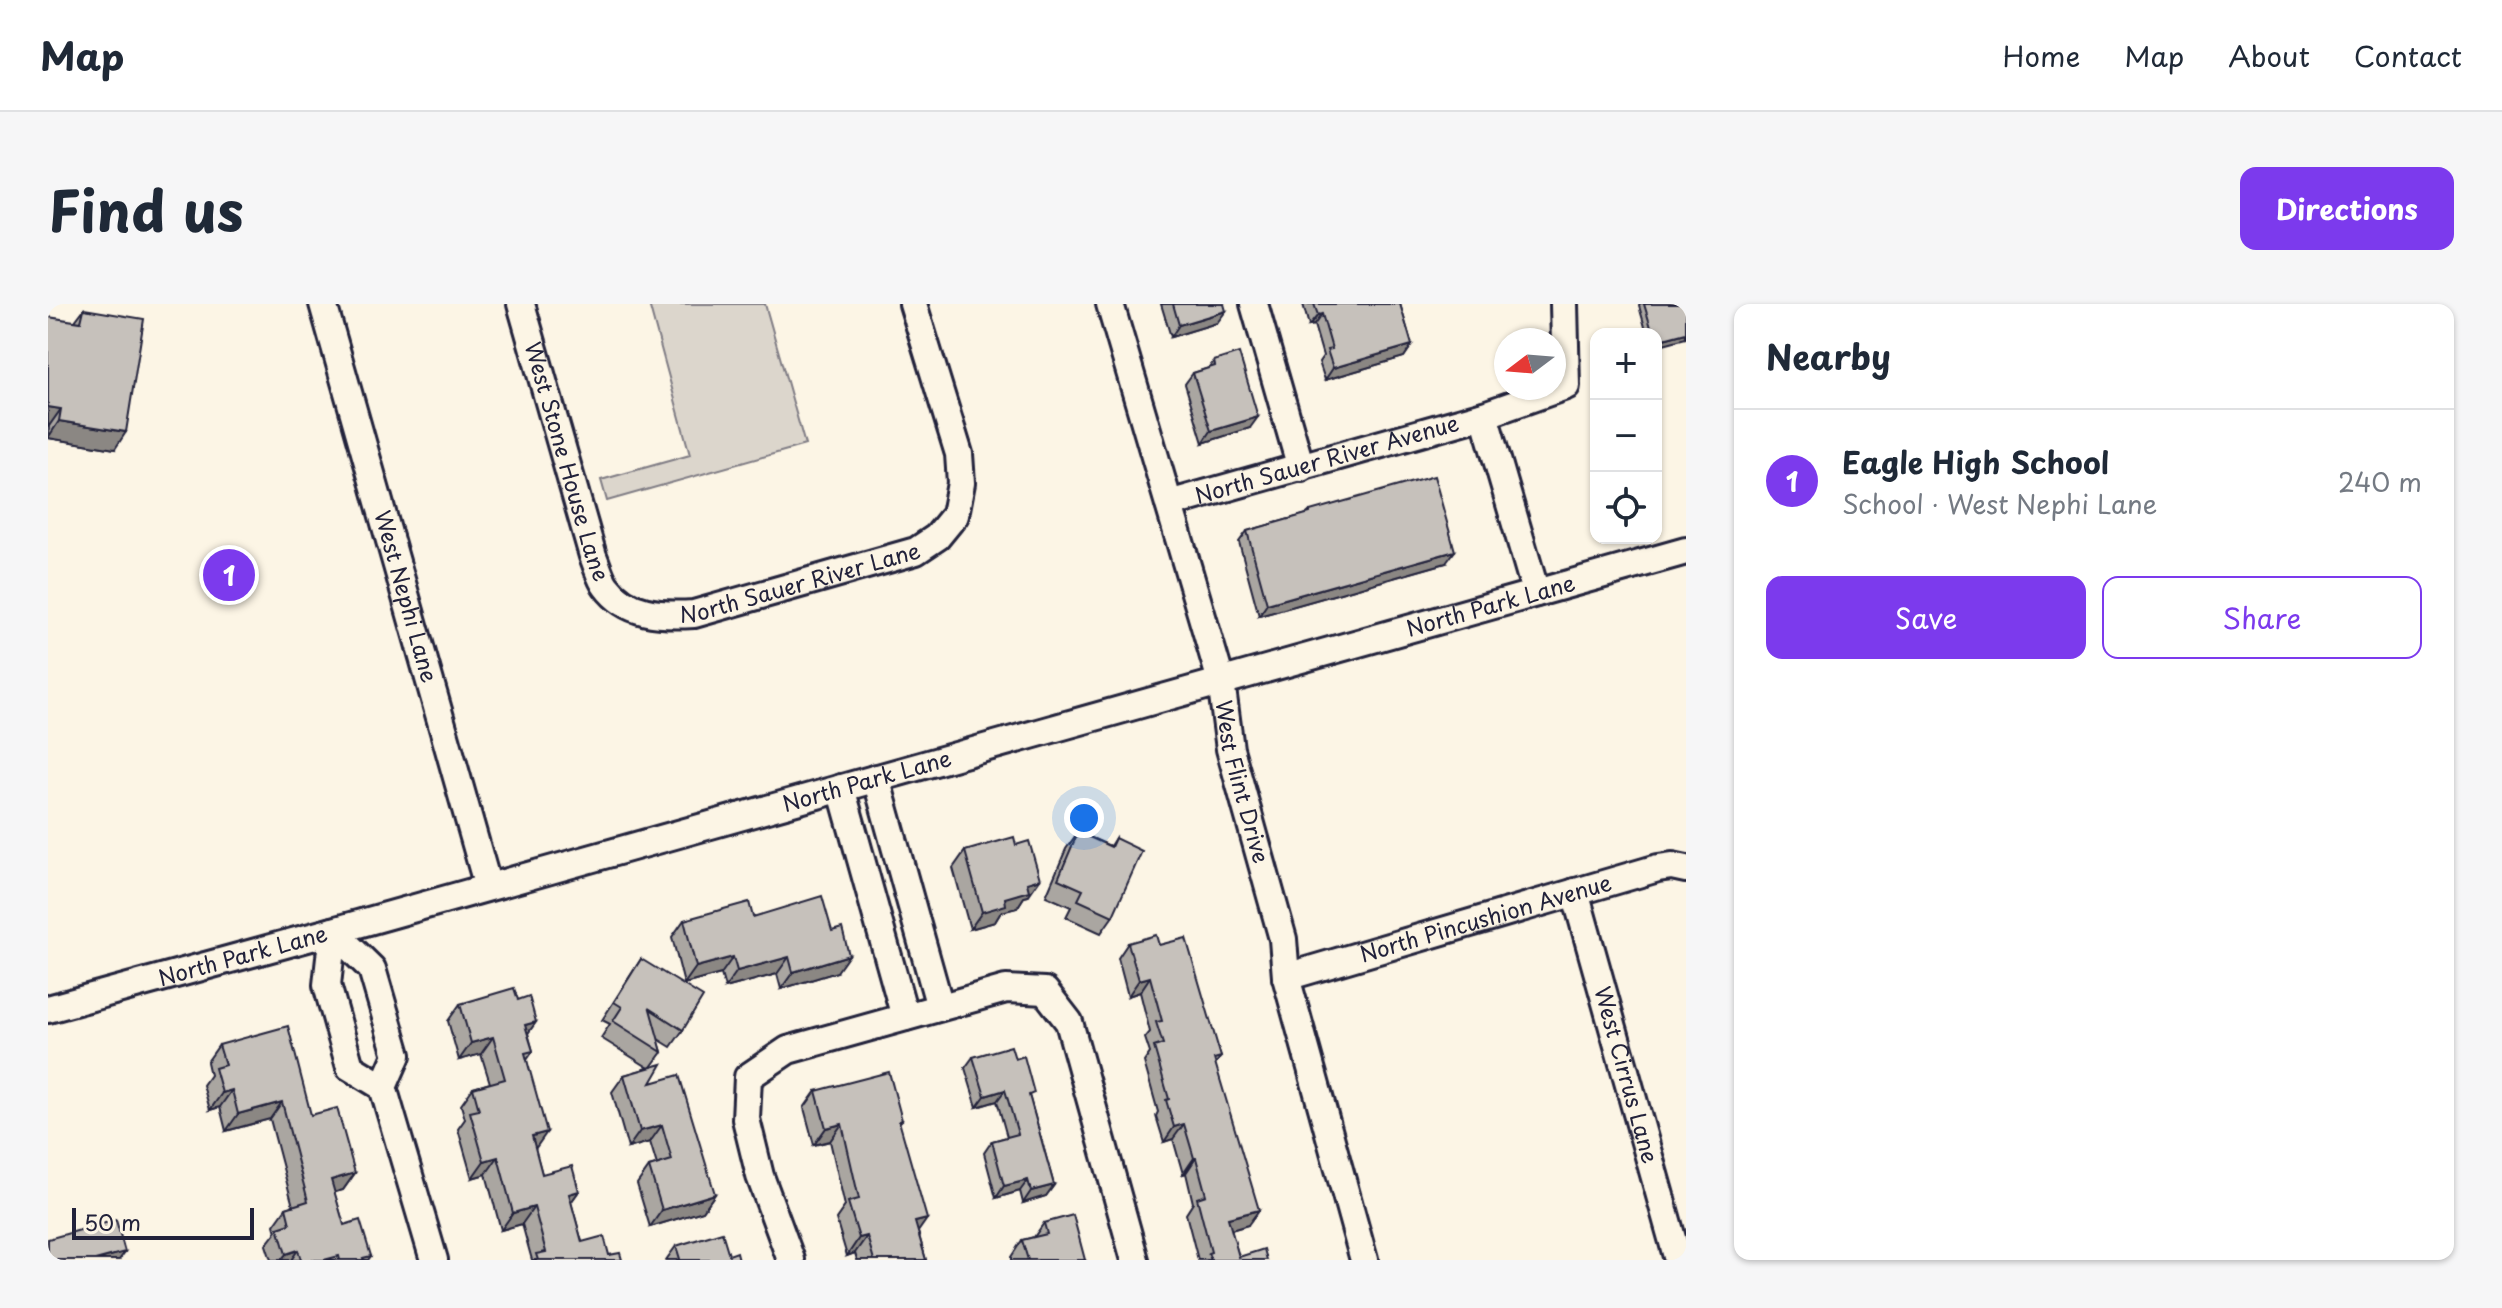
<!DOCTYPE html>
<meta charset="utf-8">
<style>
body{margin:0;font-family:"Playpen Sans",sans-serif;background:#f6f6f7;color:#1f2937}
.controls{position:absolute;right:24px;top:24px;display:grid;overflow:hidden;border-radius:16px;box-shadow:0 2px 6px #0004}
.controls button{width:72px;height:72px;display:grid;place-items:center;padding:0;border:0;border-bottom:2px solid #e0e1e3;background:#fff;color:#1f2937;font:40px sans-serif}
.compass{position:absolute;left:1446px;top:24px;width:72px;height:72px;border-radius:50%;background:#fff;box-shadow:0 2px 6px #0004;rotate:254deg}
.scale{position:absolute;left:24px;bottom:20px;width:182px;box-sizing:border-box;padding-left:8px;border:4px solid #22223b;border-top:0;font-size:22px;line-height:28px;white-space:nowrap;color:#22223b;-webkit-text-stroke:6px #fcf5e5;paint-order:stroke}
.you{position:absolute;left:1036px;top:514px;width:28px;height:28px;margin:-20px;border:6px solid #fff;border-radius:50%;background:#1a73e8;box-shadow:0 0 0 12px #1a73e833}
.badge{display:grid;place-items:center;width:52px;height:52px;border-radius:50%;background:#7c3aed;color:#fff;font-size:26px;font-weight:700}
.pin{position:absolute;translate:-50% -50%;border:4px solid #fff;box-shadow:0 2px 8px #0006}
.list{margin:0;padding:0;list-style:none}
h2{display:flex;justify-content:space-between;align-items:center;height:104px;margin:0;padding:0 32px;font-size:34px}
h2 small{font-size:26px;font-weight:400;color:#747a83}
.list li{display:grid;grid-template-columns:52px 1fr auto;gap:24px;align-items:center;box-sizing:border-box;height:144px;padding:0 32px;border-top:2px solid #e0e1e3}
.list b{display:block;font-size:30px;white-space:nowrap}
.list p{margin:0;font-size:26px;white-space:nowrap;color:#747a83}
.list em{font-size:26px;font-style:normal;color:#747a83}
.actions{display:flex;gap:16px;padding:24px 32px}
.actions a{flex:1;padding:18px 0;border:2px solid #7c3aed;border-radius:16px;text-align:center;font-size:28px;color:#7c3aed}
.actions .main{background:#7c3aed;color:#fff}
.icon{flex:none;width:44px;height:44px;fill:none;stroke:currentColor;stroke-width:2;stroke-linecap:round;stroke-linejoin:round}
.map{position:relative;flex:none;width:1638px;height:956px;overflow:hidden;border-radius:16px}
header{display:flex;align-items:center;gap:48px;box-sizing:border-box;height:112px;padding:0 40px;background:#fff;border-bottom:2px solid #e0e1e3}
header strong{font-size:38px}
nav{display:flex;gap:44px;margin-inline-start:auto;font-size:28px}
.intro{display:flex;align-items:center;justify-content:space-between;box-sizing:border-box;height:192px;padding:0 48px}
h1{margin:0;font-size:56px}
.button{padding:20px 36px;border-radius:16px;background:#7c3aed;color:#fff;font-size:28px;font-weight:700}
main{display:flex;gap:48px;padding:0 48px}
aside{flex:1;background:#fff;border-radius:16px;box-shadow:0 2px 6px #0004}
.map>svg:first-child{display:block}
</style>
<header>
<strong>Map</strong>
<nav><a>Home</a><a>Map</a><a>About</a><a>Contact</a></nav>
</header>
<div class="intro"><h1>Find us</h1><a class="button">Directions</a></div>
<main>
<div class="map">
<svg width="1638" height="956" viewBox="0 0 1638 956">
<rect width="100%" height="100%" fill="#fcf5e5"/>
<filter id="ink" filterUnits="userSpaceOnUse"><feTurbulence type="fractalNoise" baseFrequency=".0125" numOctaves="2"/><feDisplacementMap in="SourceGraphic" scale="16" xChannelSelector="R" yChannelSelector="G"/><feConvolveMatrix kernelMatrix="1 2 1 2 8 2 1 2 1" color-interpolation-filters="sRGB"/></filter>
<g filter="url(#ink)">
<path fill="#dcd6cc" stroke="#7f7c84" stroke-width="2" d="M601 0H717L757 141 559 197 553 176 642 151Z"/>
<g fill="none" stroke-linecap="round" stroke-linejoin="round">
<defs>
<g id="minor">
<path id="s1" d="M275 0 440 583"/>
<path id="s2" d="M473 0 545 252C549 261 552 274 558 282 579 311 613 312 646 310L868 247 889 233 907 211 913 179 911 150 865 0"/>
<path id="s3" d="M1062 0 1173 377 1182 445 1235 635 1238 673 1316 956"/>
<path d="M1206 0 1253 164"/>
<path d="M1436 111 1488 289"/>
<path id="s4" d="M1121 200 1436 111 1518 82 1516 0"/>
<path d="M828 474 892 703"/>
<path d="M793 484 857 713"/>
<path id="s5" d="M1527 588 1630 956"/>
<path id="s6" d="M1238 673 1610 564 1624 562 1638 565"/>
<path id="s7" d="M0 705 285 627 1638 247"/>
<path d="M335 783 302 763 279 681 285 627 324 665 349 751 335 783 386 956"/>
<path d="M743 956 712 872 698 815 700 773 740 746 958 685 997 687 1021 718 1087 956"/>
</g>
</defs>
<use href="#minor" stroke="#22223b" stroke-width="32"/>
<use href="#minor" stroke="#fcf5e5" stroke-width="26"/>
</g>
<g fill="#aaa6a1" stroke="#22223b" stroke-width="2">
<path d="M1113 0H1176L1169 19 1123 33Z"/>
<path d="M1255 0H1352L1364 41 1356 53 1277 76 1271 58 1275 52 1266 21 1261 22Z"/>
<path d="M1592 0H1638L1608 30H1599L1591 2Z"/>
<path d="M36 5 67 145 0 134 1 122 27 17Z"/>
<path d="M1166 57 1202 124 1155 139 1137 80 1145 69 1161 64Z"/>
<path d="M1262 207 1398 259 1211 312 1191 238 1199 227 1259 210Z"/>
<path d="M1030 528 1062 542 1067 534 1065 612 1053 629 1018 613 1023 603 998 592 1018 545Z"/>
<path d="M917 547 980 592 976 593 969 604 953 608 947 618 922 625 905 564Z"/>
<path d="M705 613 789 668 733 685 729 670 677 684 673 670 636 680 624 633 636 616Z"/>
<path d="M1080 639 1111 641 1173 753 1167 760 1200 921 1183 926 1191 953 1219 956H1150L1138 910 1145 899 1138 869 1135 870 1125 835 1116 838 1108 812 1110 808 1096 758 1102 749 1097 734 1102 728 1092 688 1080 692 1070 654Z"/>
<path d="M593 655 635 726 623 743 610 735 614 748 603 763V779L667 890 655 907 602 923 589 880 601 863 609 861 602 838 580 844 564 788 576 771 601 764 553 734 562 720 554 716Z"/>
<path d="M470 696 488 718 480 729 485 747 479 756 487 845 494 870 531 887 523 898 534 938 561 951 574 956H484L474 920 453 926 438 870 424 874 410 825 417 815 413 801 425 784 442 779 433 750 411 756 400 717 412 700Z"/>
<path d="M171 741 263 811 307 869 295 886 286 888 296 921 323 952 320 956H223L218 941 228 928 226 921 238 904 245 902 222 815 178 827 172 803 162 806 155 781 162 771 159 758Z"/>
<path d="M925 753 967 755 982 795 1006 881 998 892 975 899 972 887 948 894 936 849 944 837 959 833 949 797 929 803 917 764Z"/>
<path d="M768 787 854 816 851 819 870 928 878 956H809L807 949 799 952 788 915 797 902 782 837 766 841 756 804Z"/>
<path d="M996 919 1037 956H963V953L974 936 986 933Z"/>
<path d="M628 942 681 951 691 956H618Z"/>
</g>
<g fill="#8b8783" stroke="#22223b" stroke-width="2">
<path d="M1178 7 1169 19 1123 33 1131 21Z"/>
<path d="M1274 10 1266 21 1261 22 1270 11Z"/>
<path d="M1638 29V34L1608 42V37Z"/>
<path d="M1364 41 1356 53 1277 76 1285 64Z"/>
<path d="M0 103 13 105 1 122H0Z"/>
<path d="M1210 113 1202 124 1155 139 1163 127Z"/>
<path d="M11 117 78 128 67 145 0 134Z"/>
<path d="M1407 247 1398 259 1211 312 1219 300Z"/>
<path d="M992 575 980 592 976 593 969 604 953 608 947 618 922 625 934 608 979 579Z"/>
<path d="M801 651 789 668 733 685 745 668Z"/>
<path d="M685 653 673 670 636 680 648 663Z"/>
<path d="M741 653 729 670 677 684 689 667Z"/>
<path d="M1102 673 1092 688 1080 692 1091 676Z"/>
<path d="M488 718 476 735 477 721Z"/>
<path d="M445 733 433 750 411 756 423 739Z"/>
<path d="M184 786 172 803 162 806 174 789Z"/>
<path d="M957 786 949 797 929 803 937 792Z"/>
<path d="M234 798 222 815 178 827 190 810Z"/>
<path d="M794 820 782 837 766 841 778 824Z"/>
<path d="M1136 820 1125 835 1116 838 1126 823Z"/>
<path d="M614 821 602 838 580 844 592 827Z"/>
<path d="M499 828 487 845 484 832Z"/>
<path d="M450 853 438 870 424 874 436 857Z"/>
<path d="M1146 854H1148L1138 869 1135 870Z"/>
<path d="M307 869 295 886 271 893 283 876Z"/>
<path d="M980 876 972 887 948 894 956 882Z"/>
<path d="M1006 881 998 892 975 899 983 887Z"/>
<path d="M531 887 519 904 521 890Z"/>
<path d="M667 890 655 907 602 923 614 906Z"/>
<path d="M486 903 474 920 453 926 465 909Z"/>
<path d="M1211 906 1200 921 1169 930 1180 914Z"/>
<path d="M879 915 867 932V918Z"/>
<path d="M819 932 807 949 799 952 811 934Z"/>
<path d="M250 946 243 956H233L238 950Z"/>
<path d="M77 948 71 956H47Z"/>
</g>
<g fill="#c6c1bb" stroke="#22223b" stroke-width="2">
<path d="M1125 0H1176L1178 7 1131 21Z"/>
<path d="M1266 0H1352L1364 41 1285 64 1279 46 1284 45 1274 10 1270 11Z"/>
<path d="M1596 0H1638V29L1608 37V30H1605Z"/>
<path d="M36 5 96 15 78 128 11 117 13 105 0 103V13L33 18Z"/>
<path d="M1191 49 1210 113 1163 127 1145 69 1167 62 1166 57Z"/>
<path d="M1386 172 1407 247 1219 300 1199 227 1262 209V207Z"/>
<path d="M1030 528 1063 543 1067 534 1094 547 1065 612 1030 596 1035 586 1010 575Z"/>
<path d="M966 533 968 541 981 537 992 575 979 579 981 587 957 594 958 601 934 608 917 547Z"/>
<path d="M774 592 784 627 794 624 801 651 745 668 741 653 689 667 685 653 648 663 636 616 701 598 705 613Z"/>
<path d="M1108 631 1111 641 1138 634 1173 753 1166 755 1211 906 1180 914 1191 953 1216 945 1219 956H1163L1160 949 1163 948 1149 894 1158 891 1148 854H1146L1136 820 1126 823 1118 796 1121 795 1106 743 1115 740 1108 718 1114 717 1102 673 1091 676 1080 639Z"/>
<path d="M593 655 655 693 635 726 602 705 614 748 565 717 574 703 566 698Z"/>
<path d="M466 684 470 696 481 692 488 718 477 721 485 747 477 749 499 828 484 832 494 870 524 862 531 887 521 890 534 938 556 932 561 951 572 949 574 956H490L488 950 498 948 486 903 465 909 450 853 436 857 422 808 431 806 425 784 457 775 445 733 423 739 412 700Z"/>
<path d="M240 722 263 811 289 804 307 869 283 876 296 921 312 916 323 952 315 954 316 956H292L291 952 276 956H253L250 946 238 950 230 924 242 920 238 904 260 897 234 798 190 810 184 786 174 789 167 764 177 761 171 741Z"/>
<path d="M963 742 967 755 976 752 986 789 981 791 1006 881 983 887 980 876 956 882 944 837 970 830 957 786 937 792 925 753Z"/>
<path d="M614 760 603 779 631 771 667 890 614 906 601 863 624 856 614 821 592 827 576 771Z"/>
<path d="M841 768 854 816 851 817 879 915 867 918 878 956H826L819 932 811 934 800 898 811 895 794 820 778 824 768 787Z"/>
<path d="M1025 911 1037 956H980L974 936 999 930 996 919Z"/>
<path d="M68 916 77 948 47 956H0V935Z"/>
<path d="M674 928 681 951 689 948 691 956H630L632 955 628 942Z"/>
</g>
</g>
<g text-anchor="middle" stroke-width="6" stroke-linejoin="round" paint-order="stroke">
<g font-size="22" fill="#22223b" stroke="#fcf5e5">
<text dy="8" stroke="none"><textPath href="#s4" startOffset="164">North Sauer River Avenue</textPath></text>
<text dy="8" stroke="none"><textPath href="#s2" startOffset="164">West Stone House Lane</textPath></text>
<text dy="8" stroke="none"><textPath href="#s2" startOffset="502">North Sauer River Lane</textPath></text>
<text dy="8" stroke="none"><textPath href="#s1" startOffset="304">West Nephi Lane</textPath></text>
<text dy="8" stroke="none"><textPath href="#s7" startOffset="1498">North Park Lane</textPath></text>
<text dy="8" stroke="none"><textPath href="#s7" startOffset="850">North Park Lane</textPath></text>
<text dy="8" stroke="none"><textPath href="#s3" startOffset="496">West Flint Drive</textPath></text>
<text dy="8" stroke="none"><textPath href="#s6" startOffset="208">North Pincushion Avenue</textPath></text>
<text dy="8" stroke="none"><textPath href="#s7" startOffset="202">North Park Lane</textPath></text>
<text dy="8" stroke="none"><textPath href="#s5" startOffset="190">West Cirrus Lane</textPath></text>
</g>
</g>
</svg>
<div class="controls">
<button>+</button>
<button>−</button>
<button><svg class="icon" aria-label="locate" viewBox="0 0 24 24"><circle cx="12" cy="12" r="6"/><path d="M12 2v4M12 18v4M2 12h4M18 12h4"/></svg></button>
</div>
<svg class="compass" viewBox="-18 -18 36 36"><path d="M0-13l5 13h-10z" fill="#e53935"/><path d="M0 13l5-13h-10z" fill="#747a83"/></svg>
<div class="scale">50 m</div>
<div class="you"></div>
<div class="pin badge" style="left:181px;top:271px">1</div>
</div>
<aside>
<h2>Nearby<small></small></h2>
<ul class="list">
<li><span class="badge">1</span><div><b>Eagle High School</b><p>School · West Nephi Lane</p></div><em>240 m</em></li>
</ul>
<div class="actions"><a class="main">Save</a><a>Share</a></div>
</aside>
</main>
